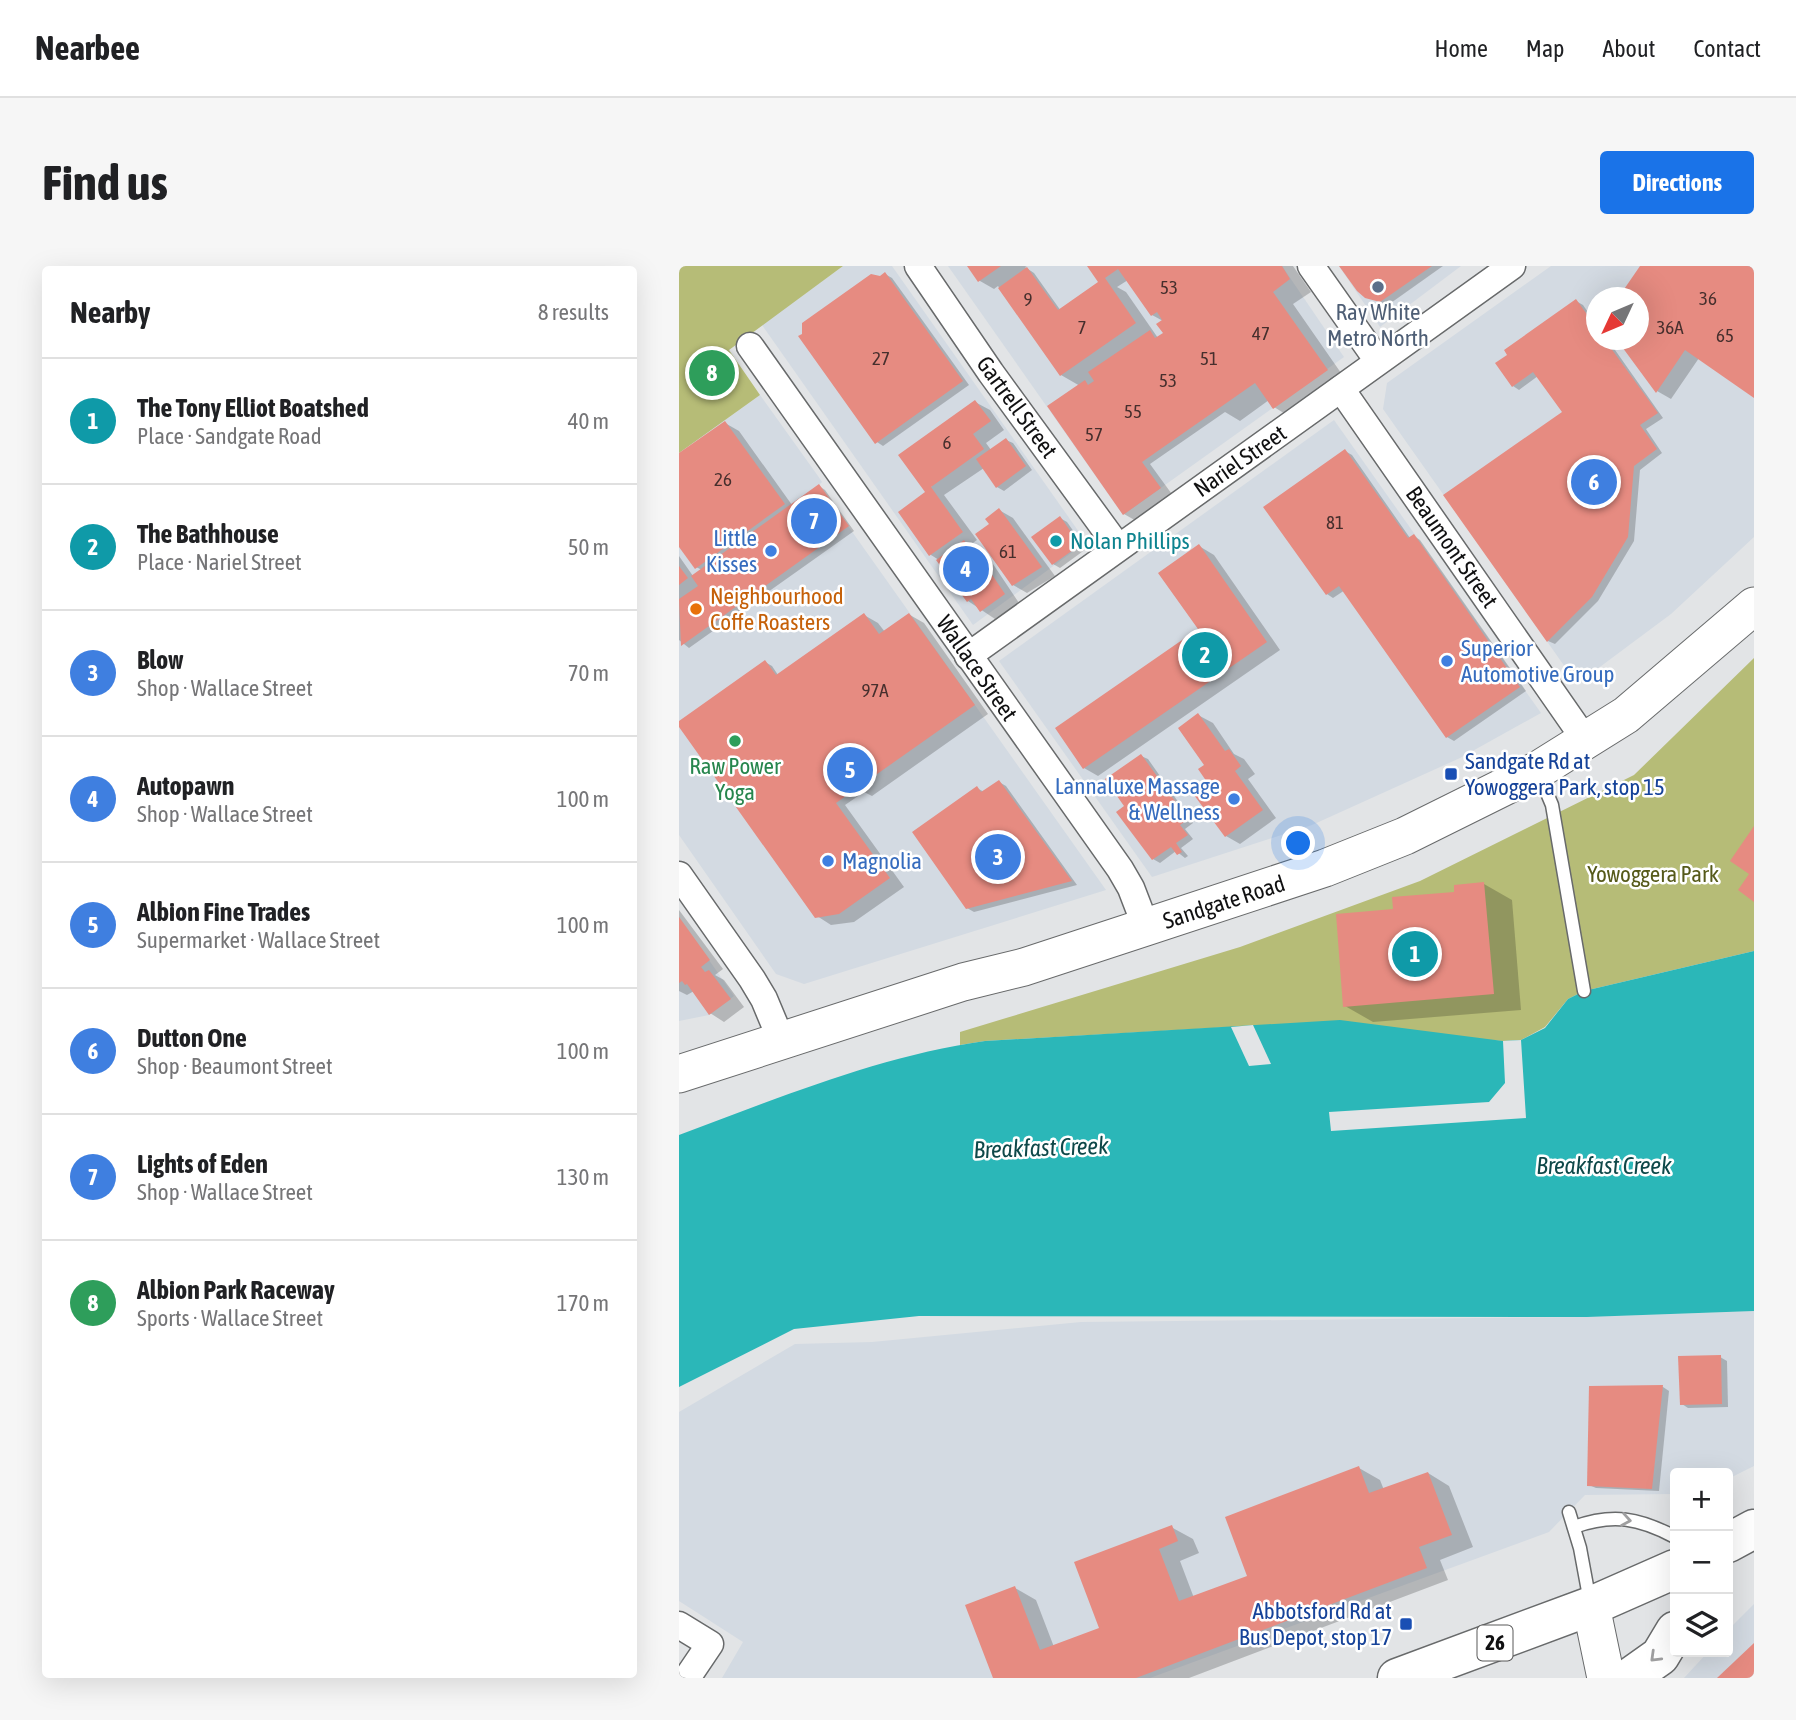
<!DOCTYPE html>
<meta charset="utf-8">
<style>
body{margin:0;font-family:"Asap Condensed",sans-serif;background:#f6f6f6;color:#202124}
.controls{position:absolute;right:21px;bottom:21px;display:grid;overflow:hidden;border-radius:7px;box-shadow:0 7px 28px #0002}
.controls button{width:63px;height:63px;display:grid;place-items:center;padding:0;border:0;border-bottom:2px solid #e0e0e0;background:#fff;color:#202124;font:35px sans-serif}
.compass{position:absolute;left:907px;top:21px;width:63px;height:63px;border-radius:50%;background:#fff;box-shadow:0 7px 28px #0002;rotate:226deg}
.you{position:absolute;left:620px;top:578px;width:24px;height:24px;margin:-18px;border:5px solid #fff;border-radius:50%;background:#1a73e8;box-shadow:0 0 0 10px #1a73e833}
.badge{display:grid;place-items:center;width:46px;height:46px;border-radius:50%;background:#1a73e8;color:#fff;font-size:23px;font-weight:700}
.pin{position:absolute;translate:-50% -50%;border:4px solid #fff;box-shadow:0 2px 7px #0006}
.list{margin:0;padding:0;list-style:none}
h2{display:flex;justify-content:space-between;align-items:center;height:91px;margin:0;padding:0 28px;font-size:30px}
h2 small{font-size:23px;font-weight:400;color:#757577}
.list li{display:grid;grid-template-columns:46px 1fr auto;gap:21px;align-items:center;box-sizing:border-box;height:126px;padding:0 28px;border-top:2px solid #e0e0e0}
.list b{display:block;font-size:26px;white-space:nowrap}
.list p{margin:0;font-size:23px;white-space:nowrap;color:#757577}
.list em{font-size:23px;font-style:normal;color:#757577}
.icon{flex:none;width:38px;height:38px;fill:none;stroke:currentColor;stroke-width:2;stroke-linecap:round;stroke-linejoin:round}
.map{position:relative;flex:none;width:1075px;height:1412px;overflow:hidden;border-radius:7px}
header{display:flex;align-items:center;gap:42px;box-sizing:border-box;height:98px;padding:0 35px;background:#fff;border-bottom:2px solid #e0e0e0}
header strong{font-size:33px}
nav{display:flex;gap:38px;margin-inline-start:auto;font-size:24px}
.intro{display:flex;align-items:center;justify-content:space-between;box-sizing:border-box;height:168px;padding:0 42px}
h1{margin:0;font-size:49px}
.button{padding:18px 32px;border-radius:7px;background:#1a73e8;color:#fff;font-size:24px;font-weight:700}
main{display:flex;gap:42px;padding:0 42px}
aside{flex:1;background:#fff;border-radius:7px;box-shadow:0 7px 28px #0002}
.map>svg:first-child{display:block}
</style>
<header>
<strong>Nearbee</strong>
<nav><a>Home</a><a>Map</a><a>About</a><a>Contact</a></nav>
</header>
<div class="intro"><h1>Find us</h1><a class="button">Directions</a></div>
<main>
<aside>
<h2>Nearby<small>8 results</small></h2>
<ul class="list">
<li><span class="badge" style="background:#0f9aa8">1</span><div><b>The Tony Elliot Boatshed</b><p>Place · Sandgate Road</p></div><em>40 m</em></li>
<li><span class="badge" style="background:#0f9aa8">2</span><div><b>The Bathhouse</b><p>Place · Nariel Street</p></div><em>50 m</em></li>
<li><span class="badge" style="background:#3f7fe0">3</span><div><b>Blow</b><p>Shop · Wallace Street</p></div><em>70 m</em></li>
<li><span class="badge" style="background:#3f7fe0">4</span><div><b>Autopawn</b><p>Shop · Wallace Street</p></div><em>100 m</em></li>
<li><span class="badge" style="background:#3f7fe0">5</span><div><b>Albion Fine Trades</b><p>Supermarket · Wallace Street</p></div><em>100 m</em></li>
<li><span class="badge" style="background:#3f7fe0">6</span><div><b>Dutton One</b><p>Shop · Beaumont Street</p></div><em>100 m</em></li>
<li><span class="badge" style="background:#3f7fe0">7</span><div><b>Lights of Eden</b><p>Shop · Wallace Street</p></div><em>130 m</em></li>
<li><span class="badge" style="background:#2e9e5b">8</span><div><b>Albion Park Raceway</b><p>Sports · Wallace Street</p></div><em>170 m</em></li>
</ul>
</aside>
<div class="map">
<svg width="1075" height="1412" viewBox="0 0 1075 1412">
<rect width="100%" height="100%" fill="#e2e4e6"/>
<g fill="#d3dae2" fill-rule="evenodd">
<path d="M164 0H213L407 276 294 359 83 59Z"/>
<path d="M269 0H603L665 91 444 249Z"/>
<path d="M660 0H782L701 61Z"/>
<path d="M872 0H1075V271L992 348 898 418 704 143 708 117ZM917 32H959V74H917Z"/>
<path d="M81 129 139 210 143 216 140 219 427 624 125 718 97 708 0 569V187Z"/>
<path d="M655 154 862 447 781 492 633 559 473 611 320 395Z"/>
<path d="M0 651 55 730 30 749 0 755Z"/>
<path d="M1075 1045V1200L1049 1213V1207H996V1228L906 1229 870 1266 471 1412H43L64 1376 0 1335V1146L116 1078 193 1076 402 1056 908 1051Z"/>
<path d="M1075 1338V1412H1005L1029 1386H1049V1364Z"/>
</g>
<g fill="#b6bc77">
<path d="M0 0H164L50 84 81 129 0 187Z"/>
<path d="M1075 392V685L905 725 889 733 866 761 842 774 824 775 552 761 306 775 281 779V766L561 681 741 615 955 509Z"/>
</g>
<path fill="#2bb7b8" d="M1075 685V1045L908 1051 240 1050 115 1063 0 1121V869C100 832 200 790 306 775L661 754 824 775 842 774 866 762 889 733 905 725Z"/>
<g fill="#e2e4e6">
<path d="M574 759 592 798 570 800 552 761Z"/>
<path d="M842 774 847 852 652 865 650 846 810 836 826 817 824 775Z"/>
</g>
<g fill="#0003" fill-rule="evenodd">
<path d="M290 0H348L346 1 355 7 382 45 423 16 410 0H614L632 26 614 38 669 117 616 154 595 141 590 134 561 155 546 146 471 198 495 231 459 256 445 248 401 120 382 109 319 20 315 23 301 15ZM449 14 473 49 484 55 486 67 479 72 447 26 438 21Z"/>
<path d="M662 0H764L709 39 687 30Z"/>
<path d="M963 0H1075L1020 92 992 133 978 125 940 74H959Z"/>
<path d="M206 8 213 12 290 119 204 180 198 176 201 12Z"/>
<path d="M897 35 904 39 917 58V74H929L984 152 967 163 983 187 961 204 955 275 919 335 876 378 869 375 885 147 859 110 840 124 834 120Z"/>
<path d="M296 136 311 144 325 164 307 177 312 184 327 174 334 177 353 204 325 225 318 221 305 202 265 229 298 274 291 279 310 292 340 337 316 353 289 335 260 294 252 289 249 227Z"/>
<path d="M46 157 60 165 113 239 140 220 146 224 175 265 10 382 0 374V290L14 310 23 304 17 301 0 278V189Z"/>
<path d="M666 185 673 189 731 272 735 270 741 274 847 425 775 475 768 471 666 324 654 332 648 328Z"/>
<path d="M320 244 334 252 376 310 348 327 334 319Z"/>
<path d="M381 252 388 256 407 283 381 302 374 298Z"/>
<path d="M520 280 535 289 601 384 419 510 405 502 521 364Z"/>
<path d="M185 349 199 357 206 366 231 349 245 357 309 448 193 530 185 526 166 539 225 621 175 656 152 659 138 650 0 457 86 396 93 400 99 409Z"/>
<path d="M519 449 534 457 555 488 565 493 576 508 569 513 597 552 561 578 547 570 528 499Z"/>
<path d="M462 490 469 493 514 557 506 563 514 573 502 582 509 590 506 592 497 585 481 597 474 593 448 540Z"/>
<path d="M320 516 327 520 398 619 295 646 288 642 298 522 305 526Z"/>
<path d="M805 618 833 634 842 744 694 756 666 740 716 645Z"/>
<path d="M0 644 44 703 36 709 45 714 65 741 45 756 31 747 15 725 8 729 0 725Z"/>
<path d="M1041 1091 1048 1095 1049 1141 1009 1142 1003 1138Z"/>
<path d="M984 1121 990 1125 980 1225 917 1222 910 1219 911 1122Z"/>
<path d="M680 1202 701 1214 705 1224 749 1207 770 1220 794 1281 761 1294 769 1314 510 1412H316L336 1322 357 1334 375 1381 422 1363 492 1261 514 1273 520 1287 501 1295 515 1332 571 1311Z"/>
</g>
<g fill="#e68b81">
<path d="M288 0H322L299 16Z"/>
<path d="M408 0H603L611 13 594 26 649 104 594 143 576 117 463 196 482 222 444 249 368 140 406 114 409 119 415 115 409 106 471 64 476 72 484 67 477 58 483 54 478 46 472 50 439 3 426 12 457 57 381 110 319 22 348 1 379 44 419 16Z"/>
<path d="M660 0H753L701 36 686 32 678 25Z"/>
<path d="M961 0H1075V132L1006 84 977 127 938 74H959V32H939Z"/>
<path d="M206 6 284 115 196 178 119 70 123 68V57L192 8 201 10Z"/>
<path d="M897 33 917 61V74H926L979 147 961 159 978 183 955 200 949 271 913 331 868 376 764 229 883 146 854 106 833 121 816 97 828 89 825 84Z"/>
<path d="M296 134 312 155 294 168 305 183 252 221 284 266 250 290 219 246 246 226 219 189Z"/>
<path d="M46 155 106 238 16 303 0 281V187Z"/>
<path d="M327 172 347 200 317 222 297 193Z"/>
<path d="M666 183 729 272 735 268 841 421 767 472 660 320 647 329 584 241Z"/>
<path d="M140 218 170 260 2 380 0 333 19 320 12 310Z"/>
<path d="M320 242 363 301 333 320 296 268 310 258 306 253Z"/>
<path d="M381 250 401 279 373 299 352 271Z"/>
<path d="M285 274 292 284 295 282 326 328 301 346 292 333 288 336 257 294Z"/>
<path d="M520 278 588 376 404 503 376 462 519 363 479 307Z"/>
<path d="M0 300 9 312 0 319Z"/>
<path d="M185 347 200 368 230 347 296 439 157 537 211 612 160 648 136 652 0 461V455L86 394 97 409Z"/>
<path d="M519 447 546 485 550 483 562 500 556 505 584 544 546 571 515 529 530 519 519 503 525 499 499 462Z"/>
<path d="M462 488 509 553 501 559 509 569 497 577 503 586 498 589 492 581 473 594 437 546 445 540 426 513Z"/>
<path d="M320 514 393 615 287 643 233 566 298 520 302 526Z"/>
<path d="M1075 560V636L1059 624 1070 608 1051 595Z"/>
<path d="M805 616 815 728 664 741 657 648 714 643 713 631 775 626V619Z"/>
<path d="M0 651 31 694 22 701 26 706 30 704 52 733 30 749 8 718 6 719 3 715 0 717Z"/>
<path d="M1042 1089 1043 1138 1001 1139 999 1090Z"/>
<path d="M984 1119 973 1223 908 1220 910 1120Z"/>
<path d="M680 1200 690 1227 749 1206 773 1269 740 1281 748 1302 457 1412H314L286 1339 336 1320 361 1384 420 1362 395 1296 493 1259 499 1275 480 1283 500 1335 568 1310 546 1251Z"/>
<path d="M1075 1377V1412H1038Z"/>
</g>
<g fill="none" stroke-linecap="round" stroke-linejoin="round">
<defs>
<g id="lane">
<path d="M860 508 873 539 905 725"/>
<path d="M890 1246 901 1282 911 1336"/>
<path d="M895 1261C934 1247 960 1252 996 1271"/>
</g>
<g id="street">
<path d="M239 0 312 107 439 281"/>
<path d="M632 0 699 95"/>
<path d="M71 80 441 603 452 622 467 661"/>
<path d="M662 123 907 475"/>
<path d="M289 390 833 0"/>
<path d="M0 609 73 713 85 733 103 776"/>
<path d="M0 1359 31 1378 8 1412"/>
</g>
<g id="secondary">
<path d="M0 808 284 716 345 701 467 661 646 602 726 570 859 504 947 449 1075 340"/>
<path d="M912 1340 927 1412"/>
</g>
<g id="highway">
<path d="M1049 1277 1075 1263"/>
<path d="M718 1412 912 1340 996 1303"/>
<path d="M950 1412 981 1390 996 1365"/>
</g>
</defs>
<use href="#lane" stroke="#686a6b" stroke-width="15"/>
<use href="#street" stroke="#686a6b" stroke-width="29"/>
<use href="#secondary" stroke="#686a6b" stroke-width="39"/>
<use href="#highway" stroke="#686a6b" stroke-width="41"/>
<use href="#lane" stroke="#fff" stroke-width="12"/>
<use href="#street" stroke="#fff" stroke-width="26"/>
<use href="#secondary" stroke="#fff" stroke-width="37"/>
<use href="#highway" stroke="#fff" stroke-width="38"/>
</g>
<defs><path id="oneway-chevron" d="M-2-3.5L2.5 0L-2 3.5" fill="none" stroke-width="1.6" stroke-linecap="round" stroke-linejoin="round" transform="scale(1.75)"/></defs>
<g stroke="#9f9fa0">
<use href="#oneway-chevron" transform="translate(947 1254) rotate(10)"/>
<use href="#oneway-chevron" transform="translate(976 1391) rotate(136)"/>
</g>
<circle fill="#5c6f8a" stroke="#fff" stroke-width="2.5" cx="699" cy="21" r="7"/>
<circle fill="#0f9aa8" stroke="#fff" stroke-width="2.5" cx="377" cy="275" r="7"/>
<g fill="#3f7fe0" stroke="#fff" stroke-width="2.5">
<circle cx="92" cy="285" r="7"/>
<circle cx="768" cy="395" r="7"/>
<circle cx="555" cy="533" r="7"/>
<circle cx="149" cy="595" r="7"/>
</g>
<circle fill="#e8710a" stroke="#fff" stroke-width="2.5" cx="17" cy="343" r="7"/>
<circle fill="#2e9e5b" stroke="#fff" stroke-width="2.5" cx="56" cy="475" r="7"/>
<g fill="#1a4fb4" stroke="#fff" stroke-width="2.5">
<rect x="765" y="501" width="14" height="14" rx="3.5"/>
<rect x="720" y="1351" width="14" height="14" rx="3.5"/>
</g>
<g text-anchor="middle" stroke-width="5" stroke-linejoin="round" paint-order="stroke">
<g font-size="19" fill="#462f2d">
<text x="490" y="28">53</text>
<text x="1029" y="39">36</text>
<text x="349" y="40">9</text>
<text x="403" y="68">7</text>
<text x="991" y="68">36A</text>
<text x="582" y="74">47</text>
<text x="1046" y="76">65</text>
<text x="202" y="99">27</text>
<text x="530" y="99">51</text>
<text x="489" y="121">53</text>
<text x="454" y="152">55</text>
<text x="415" y="175">57</text>
<text x="268" y="183">6</text>
<text x="44" y="220">26</text>
<text x="656" y="263">81</text>
<text x="329" y="292">61</text>
<text x="196" y="431">97A</text>
</g>
<rect fill="#fff" stroke="#585858" stroke-width="2" x="798.5" y="1359.5" width="35" height="35" rx="5"/>
<g font-size="21" font-weight="bold" fill="#101011">
<text x="816" y="1384">26</text>
</g>
<g font-size="23" fill="#4e5e75" stroke="#fff">
<text x="699" y="54">Ray White<tspan x="699" dy="26">Metro North</tspan></text>
</g>
<g font-size="23" fill="#101011" stroke="#fff">
<text transform="translate(338 141) rotate(54)" y="8">Gartrell Street</text>
<text transform="translate(561 195) rotate(-35)" y="8">Nariel Street</text>
<text transform="translate(773 281) rotate(55)" y="8">Beaumont Street</text>
<text transform="translate(298 402) rotate(55)" y="8">Wallace Street</text>
<text transform="translate(545 636) rotate(-18)" y="8">Sandgate Road</text>
</g>
<g font-size="23" fill="#366cbe" stroke="#fff" text-anchor="end">
<text x="78" y="280">Little<tspan x="78" dy="26">Kisses</tspan></text>
<text x="782" y="390" text-anchor="start">Superior<tspan x="782" dy="26">Automotive Group</tspan></text>
<text x="541" y="528">Lannaluxe Massage<tspan x="541" dy="26">&amp; Wellness</tspan></text>
<text x="163" y="603" text-anchor="start">Magnolia</text>
</g>
<g font-size="23" fill="#0d838f" stroke="#fff" text-anchor="start">
<text x="391" y="283">Nolan Phillips</text>
</g>
<g font-size="23" fill="#c56008" stroke="#fff" text-anchor="start">
<text x="31" y="338">Neighbourhood<tspan x="31" dy="26">Coffe Roasters</tspan></text>
</g>
<g font-size="23" fill="#164399" stroke="#fff" text-anchor="start">
<text x="786" y="503">Sandgate Rd at<tspan x="786" dy="26">Yowoggera Park, stop 15</tspan></text>
<text x="713" y="1353" text-anchor="end">Abbotsford Rd at<tspan x="713" dy="26">Bus Depot, stop 17</tspan></text>
</g>
<g font-size="23" fill="#27864d" stroke="#fff">
<text x="56" y="508">Raw Power<tspan x="56" dy="26">Yoga</tspan></text>
</g>
<g font-size="23" fill="#565a1a" stroke="#fff">
<text x="974" y="616">Yowoggera Park</text>
</g>
<g font-size="24" font-style="italic" fill="#0e4849" stroke="#fff">
<text transform="translate(362 882) rotate(-2)" y="8">Breakfast Creek</text>
<text x="925" y="908">Breakfast Creek</text>
</g>
</g>
</svg>
<div class="controls">
<button>+</button>
<button>−</button>
<button><svg class="icon" aria-label="layers" viewBox="0 0 24 24"><path d="M12 4l9 5-9 5-9-5zM3 14l9 5 9-5"/></svg></button>
</div>
<svg class="compass" viewBox="-18 -18 36 36"><path d="M0-13l5 13h-10z" fill="#e53935"/><path d="M0 13l5-13h-10z" fill="#757577"/></svg>
<div class="you"></div>
<div class="pin badge" style="left:736px;top:688px;background:#0f9aa8">1</div>
<div class="pin badge" style="left:526px;top:389px;background:#0f9aa8">2</div>
<div class="pin badge" style="left:319px;top:591px;background:#3f7fe0">3</div>
<div class="pin badge" style="left:287px;top:303px;background:#3f7fe0">4</div>
<div class="pin badge" style="left:171px;top:504px;background:#3f7fe0">5</div>
<div class="pin badge" style="left:915px;top:216px;background:#3f7fe0">6</div>
<div class="pin badge" style="left:135px;top:255px;background:#3f7fe0">7</div>
<div class="pin badge" style="left:33px;top:107px;background:#2e9e5b">8</div>
</div>
</main>
